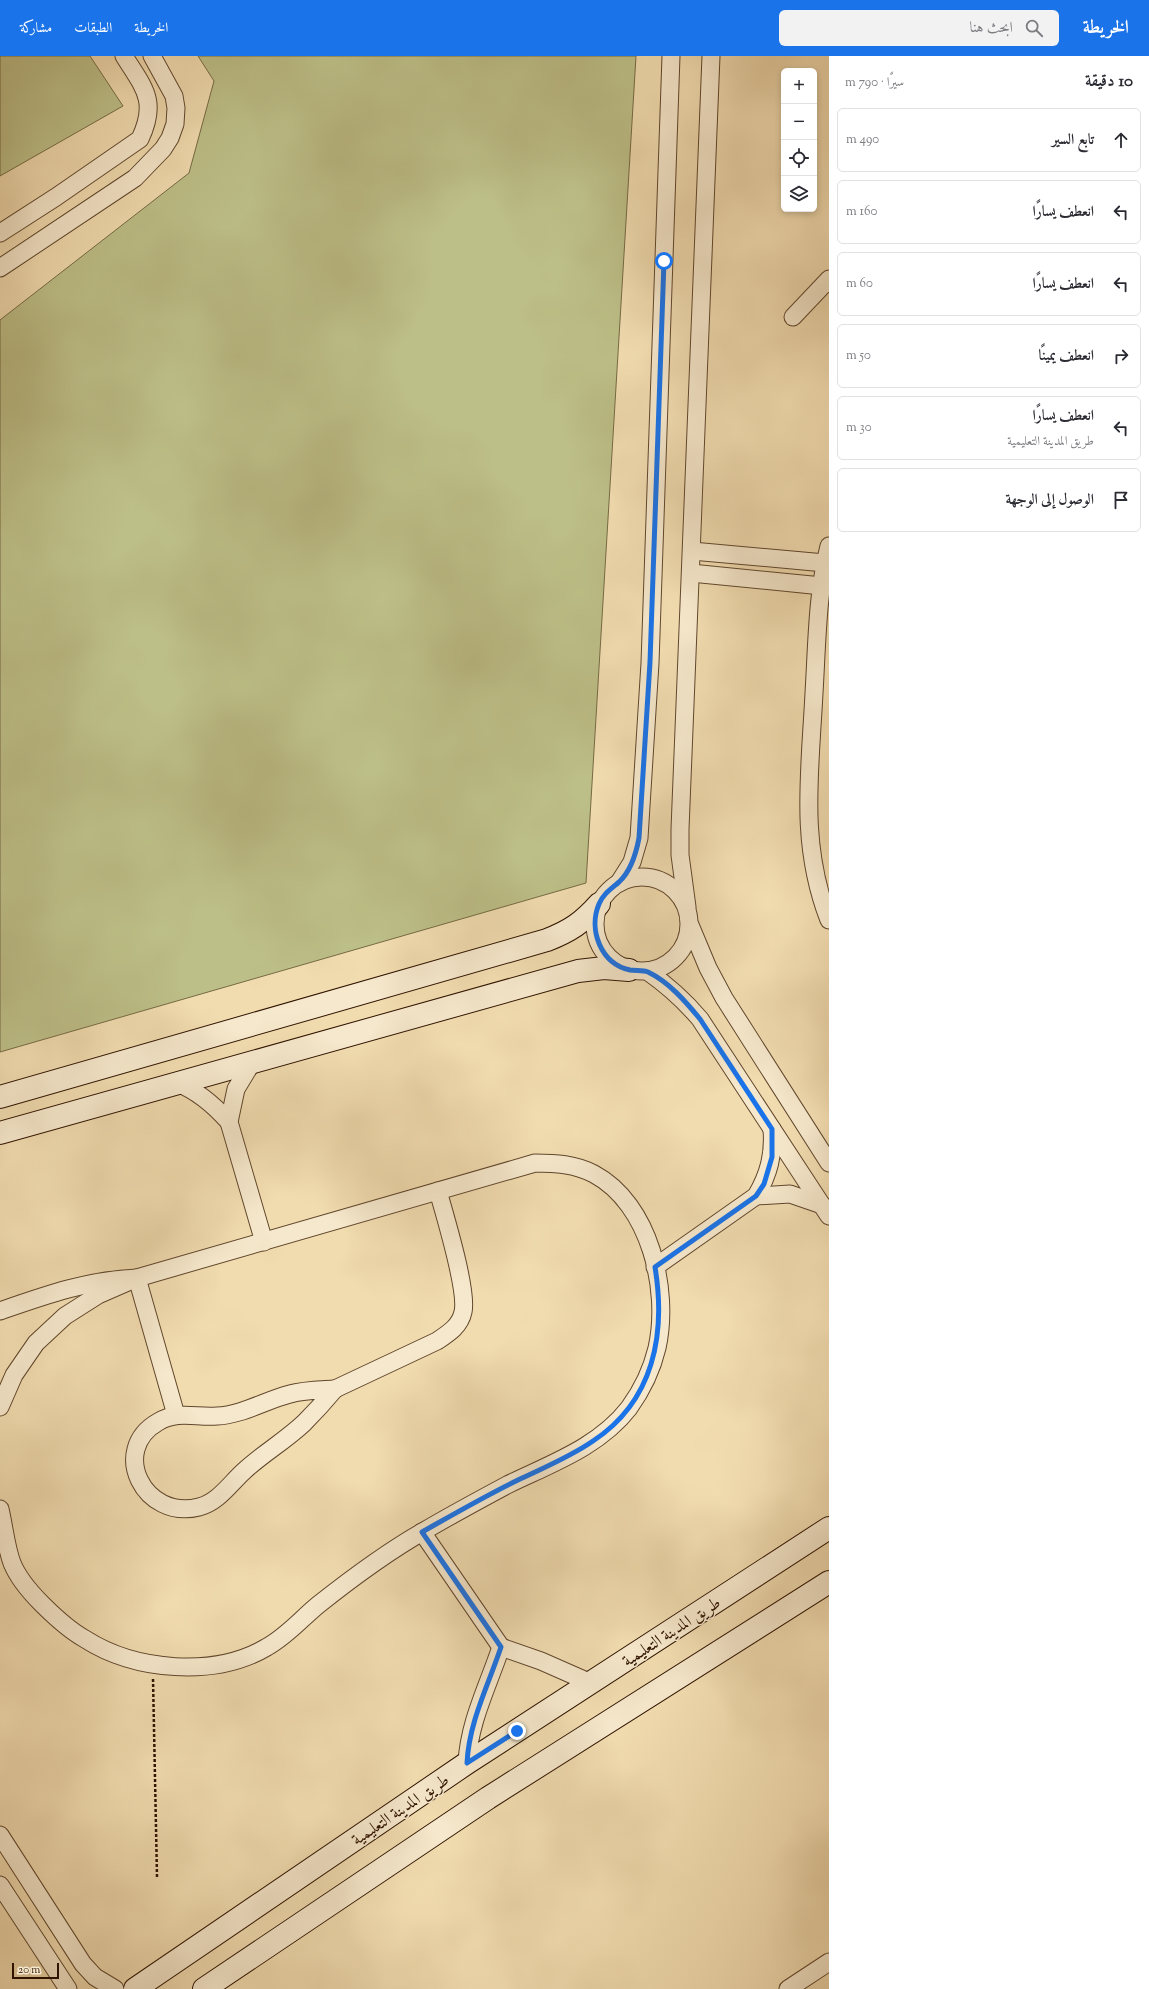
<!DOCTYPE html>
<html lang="ar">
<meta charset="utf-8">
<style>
body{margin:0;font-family:"Sorts Mill Goudy",Amiri,serif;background:#f2f2f3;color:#2b2b33;direction:rtl}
.controls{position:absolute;right:12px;top:12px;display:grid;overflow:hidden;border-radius:6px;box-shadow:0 2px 6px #0003}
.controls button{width:36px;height:36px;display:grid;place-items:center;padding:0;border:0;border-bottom:1px solid #e1e1e2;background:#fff;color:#2b2b33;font:20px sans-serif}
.scale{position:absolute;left:12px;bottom:10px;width:47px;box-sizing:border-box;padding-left:4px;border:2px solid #301400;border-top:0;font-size:11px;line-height:14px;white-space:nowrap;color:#301400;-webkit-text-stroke:3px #f6e8cc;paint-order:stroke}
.stop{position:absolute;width:12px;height:12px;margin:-9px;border:3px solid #1a73e8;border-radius:50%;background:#fff}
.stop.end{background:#1a73e8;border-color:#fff;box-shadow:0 1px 4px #0008}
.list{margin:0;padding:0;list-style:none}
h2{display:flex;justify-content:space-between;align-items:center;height:52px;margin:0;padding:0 16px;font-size:17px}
h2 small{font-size:13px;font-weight:400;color:#7c7c81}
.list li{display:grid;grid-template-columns:26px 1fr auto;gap:12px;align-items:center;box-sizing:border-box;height:64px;margin:0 8px 8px;padding:0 8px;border:1px solid #e1e1e2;border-radius:6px}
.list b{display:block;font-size:15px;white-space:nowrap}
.list p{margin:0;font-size:13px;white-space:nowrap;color:#7c7c81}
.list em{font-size:13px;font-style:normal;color:#7c7c81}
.icon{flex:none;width:22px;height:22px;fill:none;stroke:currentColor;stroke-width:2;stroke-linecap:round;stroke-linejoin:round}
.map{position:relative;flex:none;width:829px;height:1933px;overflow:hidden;direction:ltr}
header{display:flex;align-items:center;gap:24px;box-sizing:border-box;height:56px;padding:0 20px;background:#1a73e8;color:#fff}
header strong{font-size:19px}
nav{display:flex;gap:22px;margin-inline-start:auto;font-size:14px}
.search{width:280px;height:36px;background:#f2f2f3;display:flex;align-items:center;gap:10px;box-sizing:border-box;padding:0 14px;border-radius:6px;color:#7c7c81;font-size:15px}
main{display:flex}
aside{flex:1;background:#fff}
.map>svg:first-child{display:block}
</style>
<header>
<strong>الخريطة</strong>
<div class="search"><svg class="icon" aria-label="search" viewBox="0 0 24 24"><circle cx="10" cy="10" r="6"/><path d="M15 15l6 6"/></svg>ابحث هنا</div>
<nav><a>الخريطة</a><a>الطبقات</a><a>مشاركة</a></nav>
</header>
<main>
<aside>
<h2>10 دقيقة<small>سيرًا · 790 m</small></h2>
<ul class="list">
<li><svg class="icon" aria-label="ahead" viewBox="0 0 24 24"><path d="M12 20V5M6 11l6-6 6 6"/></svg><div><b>تابع السير</b></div><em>490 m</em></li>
<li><svg class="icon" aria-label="left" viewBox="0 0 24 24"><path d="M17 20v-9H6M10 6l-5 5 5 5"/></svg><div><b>انعطف يسارًا</b></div><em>160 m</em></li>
<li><svg class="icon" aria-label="left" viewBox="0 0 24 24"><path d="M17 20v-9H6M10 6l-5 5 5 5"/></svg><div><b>انعطف يسارًا</b></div><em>60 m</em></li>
<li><svg class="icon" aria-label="right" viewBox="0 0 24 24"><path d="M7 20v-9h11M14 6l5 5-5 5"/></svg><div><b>انعطف يمينًا</b></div><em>50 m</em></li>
<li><svg class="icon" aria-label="left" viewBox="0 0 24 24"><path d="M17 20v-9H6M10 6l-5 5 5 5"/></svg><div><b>انعطف يسارًا</b><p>طريق المدينة التعليمية</p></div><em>30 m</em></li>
<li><svg class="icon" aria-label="arrive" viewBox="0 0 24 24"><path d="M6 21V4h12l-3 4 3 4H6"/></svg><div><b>الوصول إلى الوجهة</b></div></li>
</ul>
</aside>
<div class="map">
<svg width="829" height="1933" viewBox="0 0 829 1933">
<rect width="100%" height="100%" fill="#f1dcb0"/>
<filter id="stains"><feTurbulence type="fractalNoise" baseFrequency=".005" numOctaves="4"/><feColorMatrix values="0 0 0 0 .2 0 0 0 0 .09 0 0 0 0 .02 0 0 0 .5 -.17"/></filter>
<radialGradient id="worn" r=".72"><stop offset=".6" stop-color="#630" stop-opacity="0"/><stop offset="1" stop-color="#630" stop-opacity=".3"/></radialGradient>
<g fill="#bdbf88" stroke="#766a44">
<path d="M0 0H90L123 50 0 120Z"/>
<path d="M198 0H636L586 827 0 996V264L189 117 214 25Z"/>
</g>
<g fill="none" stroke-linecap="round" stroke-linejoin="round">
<defs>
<g id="street">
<path d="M0 177 56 141 140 83C158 45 144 32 124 0"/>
<path d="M0 212 135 122 163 93 170 82 175 68 176 52 174 40 152 0"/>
<path d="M793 261 829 223"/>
<path d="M829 490C817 538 817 588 814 637 810 717 799 787 829 864"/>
<path d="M692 495 825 507"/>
<path d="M691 517 822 530"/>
<circle cx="642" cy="868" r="47"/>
<path d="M620 825 632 806 639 782 650 607 671 0"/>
<path d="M687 851 680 799V773L711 0"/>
<path d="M690 869 708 912 724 942 829 1107"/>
<path d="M647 915C667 929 684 944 700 963L829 1160"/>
<path d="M253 1005 236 1033 229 1066 264 1186"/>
<path d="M177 1027C198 1035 214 1049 229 1066"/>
<path d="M756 1140 790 1138 822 1149"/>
<path d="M655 1211 756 1140C769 1118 774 1098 772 1073"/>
<path d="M0 1255C46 1239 88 1224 137 1222L176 1359"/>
<path d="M335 1333C325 1345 315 1356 304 1367 285 1385 262 1398 243 1416 229 1429 218 1446 199 1451 144 1465 109 1394 158 1366 178 1354 197 1362 217 1360 242 1359 266 1344 290 1338 304 1334 320 1334 335 1333Z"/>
<path d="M335 1333 437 1285C449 1277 460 1270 463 1256 468 1235 445 1160 438 1135"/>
<path d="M0 1351 14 1319 36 1287 65 1260 98 1239 137 1222 535 1107C555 1107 575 1108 594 1118 650 1148 670 1234 657 1292 652 1313 642 1334 629 1352 599 1391 550 1408 507 1429 479 1444 451 1459 424 1475 387 1496 352 1522 318 1549 301 1563 287 1580 267 1591 215 1622 135 1615 85 1583 69 1574 55 1561 42 1548 31 1537 18 1522 12 1507 6 1491 4 1470 0 1453"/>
<path d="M422 1476 501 1591"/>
<path d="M467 1707C469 1666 488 1630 501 1591L541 1605 591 1627"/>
<path d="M0 1779 83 1908 95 1921 115 1933"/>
<path d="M0 1829 68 1933"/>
<path d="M788 1933 829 1906"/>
</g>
<g id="secondary">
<path d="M0 1041 547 884C570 875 582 867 599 848"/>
<path d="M0 1077 578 915 604 912 629 914"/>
<path d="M135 1933 467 1707 829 1472"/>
<path d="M204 1933 488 1742 829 1526"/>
</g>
</defs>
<use href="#street" stroke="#60462c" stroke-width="19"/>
<use href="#secondary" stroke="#301400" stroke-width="24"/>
<path stroke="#301400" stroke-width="2.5" stroke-dasharray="3 2" stroke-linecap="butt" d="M153 1623 157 1821"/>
<use href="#street" stroke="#f6e8cc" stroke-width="17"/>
<use href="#secondary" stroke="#f6e8cc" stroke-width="22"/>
</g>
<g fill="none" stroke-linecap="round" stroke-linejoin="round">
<path stroke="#1a73e8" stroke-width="5" d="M517 1675 467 1707C469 1666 488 1630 501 1591L422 1476C454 1458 485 1440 518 1424 543 1412 570 1401 593 1385 654 1345 666 1278 655 1211L756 1140 764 1128 772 1101V1073L700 963C686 946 669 926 648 916 643 914 636 915 630 914 601 908 588 874 599 848 603 838 611 833 619 826 631 815 636 798 639 782L650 606 664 205"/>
</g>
<g text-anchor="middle" stroke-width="3" stroke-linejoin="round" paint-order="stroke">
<g font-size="17" fill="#301400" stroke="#f6e8cc">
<text transform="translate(671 1575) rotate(-33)" y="6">طريق المدينة التعليمية</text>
<text transform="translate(400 1753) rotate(-34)" y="6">طريق المدينة التعليمية</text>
</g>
</g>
<rect width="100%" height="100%" filter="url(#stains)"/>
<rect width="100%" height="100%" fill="url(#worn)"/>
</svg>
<div class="controls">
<button>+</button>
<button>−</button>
<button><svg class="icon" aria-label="locate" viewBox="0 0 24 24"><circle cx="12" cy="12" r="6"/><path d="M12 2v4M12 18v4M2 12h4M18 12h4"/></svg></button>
<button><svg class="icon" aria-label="layers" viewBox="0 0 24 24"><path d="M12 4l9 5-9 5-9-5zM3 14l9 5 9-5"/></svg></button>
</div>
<div class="scale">20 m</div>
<div class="stop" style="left:664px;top:205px"></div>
<div class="stop end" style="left:517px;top:1675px"></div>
</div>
</main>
